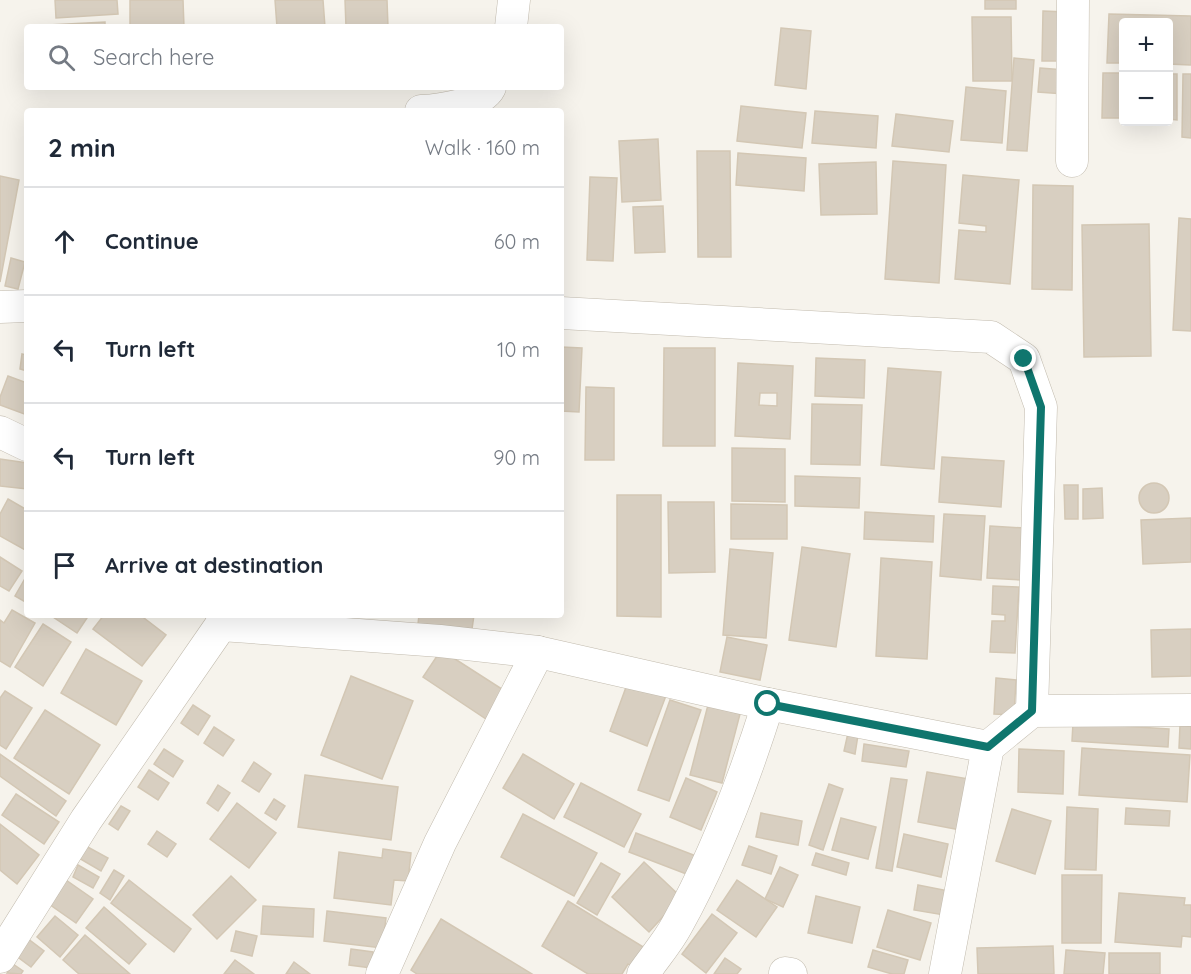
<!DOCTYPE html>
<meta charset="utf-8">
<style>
body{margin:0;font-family:Quicksand,sans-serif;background:#f2f2f3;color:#1f2937}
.controls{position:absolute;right:18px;top:18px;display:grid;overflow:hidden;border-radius:6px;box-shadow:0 6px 24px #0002}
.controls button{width:54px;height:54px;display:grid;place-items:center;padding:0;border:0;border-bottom:2px solid #e0e1e3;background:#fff;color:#1f2937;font:30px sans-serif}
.stop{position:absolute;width:18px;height:18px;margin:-14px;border:4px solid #0f766e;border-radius:50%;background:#fff}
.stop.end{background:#0f766e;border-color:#fff;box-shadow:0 2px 6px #0008}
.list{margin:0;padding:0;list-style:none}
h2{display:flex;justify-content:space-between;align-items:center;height:78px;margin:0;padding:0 24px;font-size:26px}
h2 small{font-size:20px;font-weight:400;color:#747a83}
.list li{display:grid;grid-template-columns:39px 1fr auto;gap:18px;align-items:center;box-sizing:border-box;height:108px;padding:0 24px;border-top:2px solid #e0e1e3}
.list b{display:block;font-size:22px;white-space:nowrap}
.list em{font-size:20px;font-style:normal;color:#747a83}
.icon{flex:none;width:33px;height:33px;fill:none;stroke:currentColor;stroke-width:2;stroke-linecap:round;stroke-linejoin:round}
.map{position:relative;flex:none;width:1191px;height:974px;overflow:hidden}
.search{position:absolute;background:#fff;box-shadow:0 6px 24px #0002;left:24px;top:24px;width:540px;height:66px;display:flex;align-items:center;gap:15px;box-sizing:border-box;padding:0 21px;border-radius:6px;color:#747a83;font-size:22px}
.panel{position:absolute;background:#fff;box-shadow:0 6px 24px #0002;left:24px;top:108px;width:540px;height:510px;border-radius:6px}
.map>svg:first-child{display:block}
</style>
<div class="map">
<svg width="1191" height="974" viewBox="0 0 1191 974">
<rect width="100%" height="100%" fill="#f6f3ec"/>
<g fill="#d8cfc1" stroke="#d3c7b4" stroke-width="1.5" fill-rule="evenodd">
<path d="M55 0H117L118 14 56 18Z"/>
<path d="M130 0H183L184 27H130Z"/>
<path d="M275 0H323L325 27H277Z"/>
<path d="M345 0H387L388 27H346Z"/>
<rect x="985" y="0" width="31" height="9"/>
<path d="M1043 11 1067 12V61H1042Z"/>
<path d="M1109 14 1191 16V65L1168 64V22H1124V63H1107Z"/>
<path d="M972 17H1011L1012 81H973Z"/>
<path d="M105 22V27H50L49 25Z"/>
<path d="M781 28 811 31 806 89 775 85Z"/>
<path d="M1014 58 1034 60 1027 151 1007 150Z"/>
<path d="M1040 68 1065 70 1064 94 1038 92Z"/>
<path d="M1103 73H1124V118H1102Z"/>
<path d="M1168 74H1177V120L1168 119Z"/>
<path d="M1183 74H1191V138L1182 137Z"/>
<path d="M966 87 1006 91 1002 143 961 140Z"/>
<path d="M741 106 806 113 802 148 737 141Z"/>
<path d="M815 111 878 116 876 148 812 143Z"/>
<path d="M896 114 953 121 949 152 892 146Z"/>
<path d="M658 139 661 200 622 202 619 141Z"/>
<path d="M697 151H730L731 257H698Z"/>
<path d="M738 153 806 158 804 191 736 185Z"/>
<path d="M893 161 946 165 939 283 885 279Z"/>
<path d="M876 162 877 214 821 215 819 164Z"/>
<path d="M963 175 1019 180 1010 284 955 279 959 230 986 232V226L959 223Z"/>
<path d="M0 176 19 180 0 282Z"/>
<path d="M590 177 617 178 613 261 587 260Z"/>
<path d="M1033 185 1073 186 1072 290 1032 289Z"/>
<path d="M663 206 665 252 635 253 633 207Z"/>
<path d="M1179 218 1191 219V331L1173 330Z"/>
<path d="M1149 224 1151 356 1084 357 1082 225Z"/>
<path d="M11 258 25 262 18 289 5 286Z"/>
<path d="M561 347 582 348 579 412 561 411Z"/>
<path d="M664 348H715V446H663Z"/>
<path d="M22 354 27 355V371L20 369Z"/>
<path d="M816 358 865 360 864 398 815 396Z"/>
<path d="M738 363 793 366 790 439 735 436ZM760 393H777V406L759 405Z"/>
<path d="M888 368 941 372 934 469 881 465Z"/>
<path d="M8 376 27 383V415L0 405V397Z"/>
<path d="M586 387 614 388V460H585Z"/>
<path d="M812 404 862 405 860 465 811 464Z"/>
<path d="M732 448 785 449V502L732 501Z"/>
<path d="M942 457 1004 461 1001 507 939 502Z"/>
<path d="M0 459 27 463V489L0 486Z"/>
<path d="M795 476 860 478 859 508 795 506Z"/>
<circle cx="1154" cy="498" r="15"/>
<path d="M1064 485H1078V519H1065Z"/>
<path d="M1102 488 1103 518 1083 519V489Z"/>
<path d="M617 495H661V617L617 616Z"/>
<path d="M8 499 27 510V551L0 536V514Z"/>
<path d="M668 502H714L715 572 669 573Z"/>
<path d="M731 504 787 505V539H731Z"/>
<path d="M865 512 934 516 933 542 864 539Z"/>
<path d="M944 514 985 516 981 580 940 576Z"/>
<path d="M1191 518V562L1143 564 1141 520Z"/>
<path d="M990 526 1024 528 1022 580 987 578Z"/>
<path d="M802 547 850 554 836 647 789 640Z"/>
<path d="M730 549 773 553 766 638 723 635Z"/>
<path d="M0 557 22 571 9 591 0 586Z"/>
<path d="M881 558 932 562 927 659 876 656Z"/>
<path d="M27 575V603L15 596Z"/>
<path d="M993 586 1019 587 1015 653 990 652 992 621H1005V615L992 614Z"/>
<path d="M12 610 35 623 10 667 0 661V620L4 623Z"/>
<path d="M50 615H89L77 633Z"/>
<path d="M104 615H140L166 635 142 666 93 629Z"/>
<path d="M419 615H474L472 629 418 624Z"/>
<path d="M43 624 71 642 43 686 15 667Z"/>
<path d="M1191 629V676L1152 677 1151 630Z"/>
<path d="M727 637 767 645 760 680 720 672Z"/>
<path d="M86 649 142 681 116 725 61 693Z"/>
<path d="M441 650 505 691 486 719 423 677Z"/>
<path d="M351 676 413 701 382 779 321 755Z"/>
<path d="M996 678 1016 680 1014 715 994 714Z"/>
<path d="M629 679 667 693 647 746 610 731Z"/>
<path d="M5 691 32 708 6 749 0 745V698Z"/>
<path d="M670 700 701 710 669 801 638 790Z"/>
<path d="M193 705 210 716 198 735 181 723Z"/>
<path d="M708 705 740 714 722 783 690 775Z"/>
<path d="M45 710 100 745 69 794 14 758Z"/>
<path d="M1073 723 1169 729 1168 747 1072 741Z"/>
<path d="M1180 726H1191V749L1179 748Z"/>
<path d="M214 727 234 740 223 756 204 743Z"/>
<path d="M848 733 858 735 855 754 844 751Z"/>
<path d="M864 744 909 751 906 767 862 761Z"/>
<path d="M1082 748 1190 755 1187 802 1079 795Z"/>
<path d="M164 749 183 761 173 777 154 764Z"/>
<path d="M1019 749 1064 751 1063 794 1018 792Z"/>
<path d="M0 754 66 801 56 816 0 776Z"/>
<path d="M523 754 574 784 554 819 503 788Z"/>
<path d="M254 762 271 774 259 792 242 781Z"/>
<path d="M149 770 169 783 158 800 138 787Z"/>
<path d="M927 772 975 780 966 831 918 822Z"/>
<path d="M305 775 398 787 391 840 298 827Z"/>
<path d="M686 778 717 792 701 830 670 817Z"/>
<path d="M891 778 907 780 892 871 876 868Z"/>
<path d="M581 783 641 814 624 847 564 817Z"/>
<path d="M829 784 843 789 823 850 809 845Z"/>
<path d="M218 785 230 793 218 811 207 803Z"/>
<path d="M16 794 59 822 44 844 2 815Z"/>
<path d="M274 799 285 806 276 820 265 813Z"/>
<path d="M237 803 276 833 249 868 210 839Z"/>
<path d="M121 806 130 811 118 830 109 824Z"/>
<path d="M1067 807 1098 809 1096 870 1065 869Z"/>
<path d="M1126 808 1170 811 1169 826 1125 824Z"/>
<path d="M1012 809 1051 821 1035 874 996 861Z"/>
<path d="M761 813 802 821 798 845 756 837Z"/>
<path d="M523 814 597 853 574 896 501 857Z"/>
<path d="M841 818 876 827 868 859 832 850Z"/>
<path d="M0 824 39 855 17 884 0 870Z"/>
<path d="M157 831 176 844 167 857 148 844Z"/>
<path d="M636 833 696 856 689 875 629 852Z"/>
<path d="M904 834 948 844 941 877 897 867Z"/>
<path d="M84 845 108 858 101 871 77 857Z"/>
<path d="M749 846 777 856 771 874 742 865Z"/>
<path d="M383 849 411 853 408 881 394 880 391 905 334 898 339 852 382 858Z"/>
<path d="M816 853 849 863 846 875 812 865Z"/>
<path d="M644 862 681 897 649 932 612 897Z"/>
<path d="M601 863 620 874 597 915 577 903Z"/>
<path d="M78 865 99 877 93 888 73 877Z"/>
<path d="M780 867 798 875 783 907 765 899Z"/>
<path d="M114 870 124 876 110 900 100 893Z"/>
<path d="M1062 875H1102L1101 943H1062Z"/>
<path d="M231 876 256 900 217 939 193 915Z"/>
<path d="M66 880 93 899 76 923 49 904Z"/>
<path d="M129 880 191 929 174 952 111 903Z"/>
<path d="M737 880 777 907 756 937 717 910Z"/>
<path d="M918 885 954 892 950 916 914 910Z"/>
<path d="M1119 893 1185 898 1184 905H1191V937L1182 936 1181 947 1115 942Z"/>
<path d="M816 896 860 907 852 943 808 933Z"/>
<path d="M568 901 645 948 634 968 628 964 622 974H588L542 946Z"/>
<path d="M263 906 314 909 313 937 261 934Z"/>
<path d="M104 907 146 944 129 964 86 928Z"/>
<path d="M888 910 931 923 920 960 877 947Z"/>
<path d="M327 911 386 918 382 948 324 941Z"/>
<path d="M712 914 737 933 706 973 682 954Z"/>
<path d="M55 916 78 935 60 957 37 937Z"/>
<path d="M441 919 532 974H417L411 970Z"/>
<path d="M236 931 257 936 252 956 231 951Z"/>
<path d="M85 935 130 974H79L63 960Z"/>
<path d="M27 938 44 951 31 967 15 955Z"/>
<path d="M1053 946 1054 974H978L977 948Z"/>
<path d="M351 949 373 952 371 968 349 965Z"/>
<path d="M873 950 908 960 904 974H892L868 967Z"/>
<path d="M1066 950 1105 953 1103 974H1064Z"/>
<rect x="1109" y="953" width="51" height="21"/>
<path d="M725 958 741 969 737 974H714Z"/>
<path d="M235 960 254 974H224Z"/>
<path d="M294 962 310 974H286Z"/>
<path d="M13 964 23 971 21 974 7 973Z"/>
</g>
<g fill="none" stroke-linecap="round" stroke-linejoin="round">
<defs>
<g id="minor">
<path d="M511 27 514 0"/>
<path d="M421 111C439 110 481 105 490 87"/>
<path d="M1072 161 1073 0"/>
<path d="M0 307 27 306"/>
<path d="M561 313 991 337 1024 359 1041 407 1032 711"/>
<path d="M0 432 27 445"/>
<path d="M226 615 221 625 440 641 538 652 768 704 988 747 1032 711 1191 710"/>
<path d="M0 957 86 820 221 625"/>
<path d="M785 973 791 974"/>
<path d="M382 974 440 843 538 652"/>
<path d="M643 974C654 958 668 942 677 925 716 855 744 780 768 704"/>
<path d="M945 974 988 747"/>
</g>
</defs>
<use href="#minor" stroke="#c2bbae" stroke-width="33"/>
<use href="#minor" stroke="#fff" stroke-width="32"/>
</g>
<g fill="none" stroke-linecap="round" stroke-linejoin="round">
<path stroke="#0f766e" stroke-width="8" d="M768 704 988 747 1032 711 1041 407 1024 359"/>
</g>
</svg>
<div class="controls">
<button>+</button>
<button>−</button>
</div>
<div class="stop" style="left:768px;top:704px"></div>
<div class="stop end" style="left:1024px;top:359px"></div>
<div class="search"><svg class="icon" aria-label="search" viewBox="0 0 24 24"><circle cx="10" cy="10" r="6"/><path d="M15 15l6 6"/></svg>Search here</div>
<section class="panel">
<h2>2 min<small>Walk · 160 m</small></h2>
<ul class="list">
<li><svg class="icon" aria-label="ahead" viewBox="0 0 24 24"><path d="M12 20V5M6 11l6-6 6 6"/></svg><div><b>Continue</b></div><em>60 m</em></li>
<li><svg class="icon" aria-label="left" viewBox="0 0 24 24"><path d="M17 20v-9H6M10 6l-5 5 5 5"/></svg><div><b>Turn left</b></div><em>10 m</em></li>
<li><svg class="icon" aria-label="left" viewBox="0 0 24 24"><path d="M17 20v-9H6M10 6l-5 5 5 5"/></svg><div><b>Turn left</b></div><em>90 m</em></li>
<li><svg class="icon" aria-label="arrive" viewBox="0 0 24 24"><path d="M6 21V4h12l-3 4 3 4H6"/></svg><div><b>Arrive at destination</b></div></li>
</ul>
</section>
</div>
